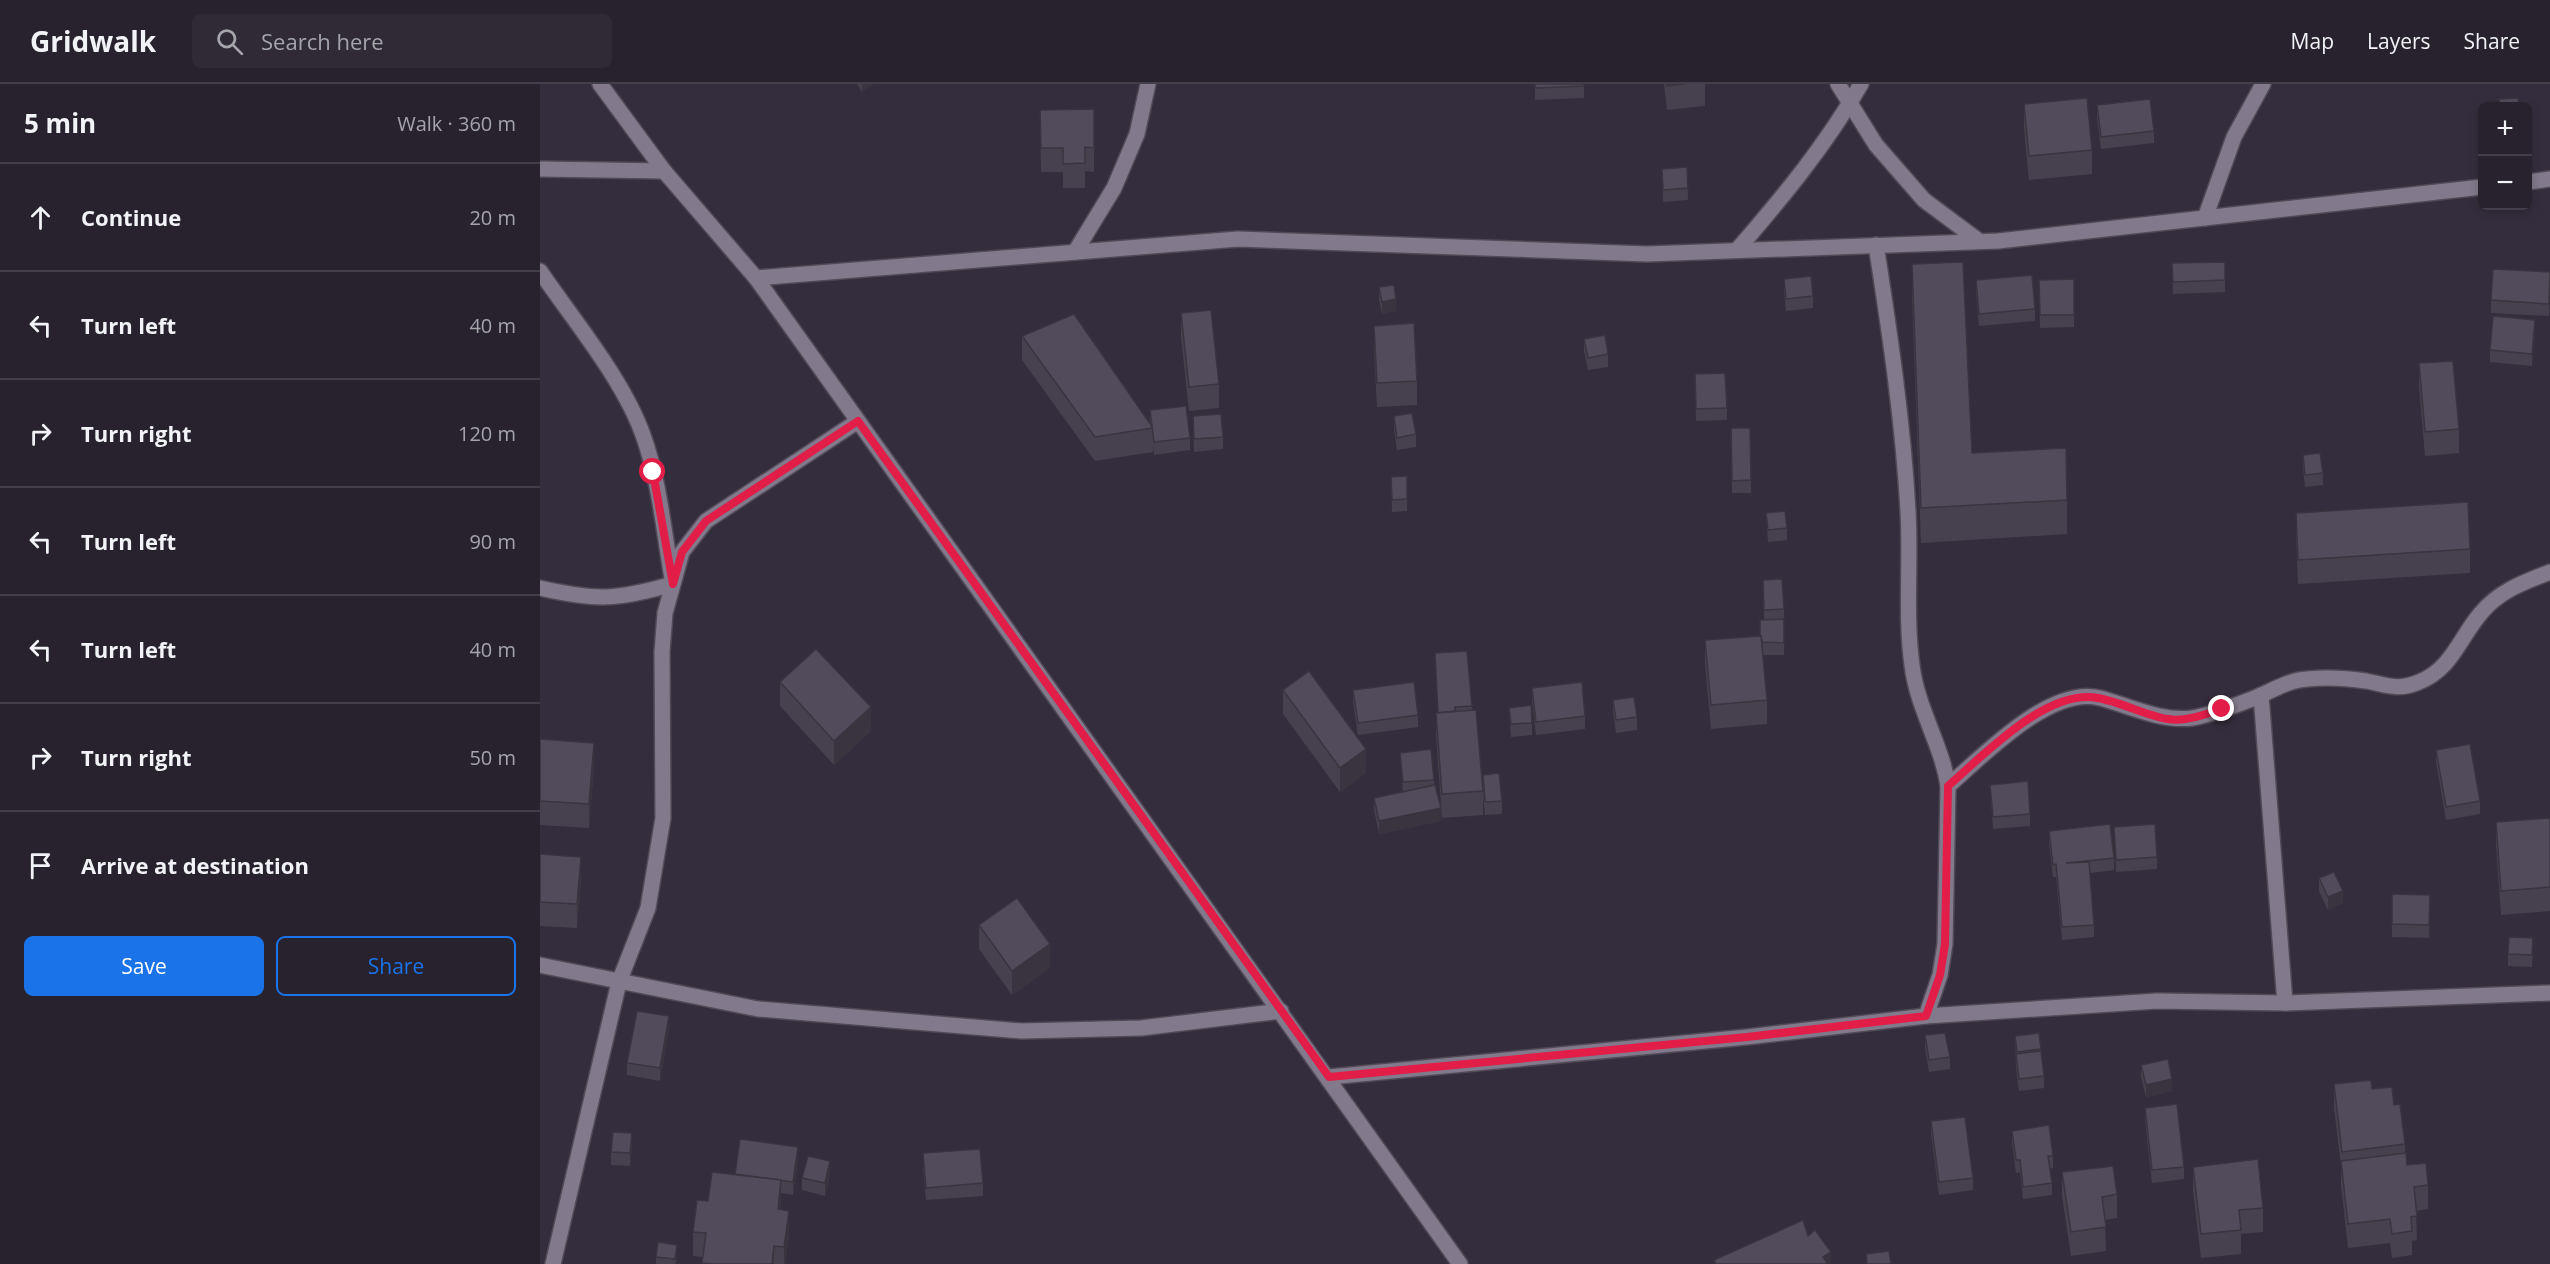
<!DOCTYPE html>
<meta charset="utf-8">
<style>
body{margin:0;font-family:"Open Sans",sans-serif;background:#2f2a36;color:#f1f3f6}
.controls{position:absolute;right:18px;top:18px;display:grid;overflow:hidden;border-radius:9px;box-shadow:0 3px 9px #0003}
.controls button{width:54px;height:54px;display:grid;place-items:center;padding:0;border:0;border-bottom:2px solid #433f4a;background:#27222e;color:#f1f3f6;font:30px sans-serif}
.stop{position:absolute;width:18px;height:18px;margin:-14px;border:4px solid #e11d48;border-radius:50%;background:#fff}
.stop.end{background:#e11d48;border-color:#fff;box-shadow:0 2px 6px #0008}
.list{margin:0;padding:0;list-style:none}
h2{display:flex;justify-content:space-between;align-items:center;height:78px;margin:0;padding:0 24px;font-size:26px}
h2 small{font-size:20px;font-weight:400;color:#a4a4aa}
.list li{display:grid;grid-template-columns:39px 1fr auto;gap:18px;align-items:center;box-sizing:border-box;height:108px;padding:0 24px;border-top:2px solid #433f4a}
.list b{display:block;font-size:22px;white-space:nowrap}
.list em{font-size:20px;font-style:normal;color:#a4a4aa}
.actions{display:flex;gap:12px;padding:18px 24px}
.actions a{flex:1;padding:14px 0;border:2px solid #1a73e8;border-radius:9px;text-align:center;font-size:21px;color:#1a73e8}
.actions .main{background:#1a73e8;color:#fff}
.icon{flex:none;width:33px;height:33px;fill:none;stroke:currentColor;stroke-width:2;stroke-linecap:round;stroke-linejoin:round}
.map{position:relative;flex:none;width:2010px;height:1180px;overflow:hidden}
header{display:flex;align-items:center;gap:36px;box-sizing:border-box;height:84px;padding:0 30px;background:#27222e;border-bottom:2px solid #433f4a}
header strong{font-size:28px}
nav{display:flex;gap:33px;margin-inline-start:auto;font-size:21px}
.search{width:420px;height:54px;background:#2f2a36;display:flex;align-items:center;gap:15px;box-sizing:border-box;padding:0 21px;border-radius:9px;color:#a4a4aa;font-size:22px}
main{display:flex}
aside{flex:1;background:#27222e}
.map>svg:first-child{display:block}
</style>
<header>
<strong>Gridwalk</strong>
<div class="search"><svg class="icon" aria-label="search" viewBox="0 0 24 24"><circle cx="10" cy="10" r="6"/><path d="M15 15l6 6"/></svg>Search here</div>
<nav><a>Map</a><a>Layers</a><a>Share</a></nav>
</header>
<main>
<aside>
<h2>5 min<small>Walk · 360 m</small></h2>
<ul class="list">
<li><svg class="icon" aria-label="ahead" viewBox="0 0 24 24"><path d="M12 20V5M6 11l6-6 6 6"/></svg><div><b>Continue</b></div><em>20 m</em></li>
<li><svg class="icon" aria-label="left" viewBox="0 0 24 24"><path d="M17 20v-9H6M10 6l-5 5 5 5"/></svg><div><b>Turn left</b></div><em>40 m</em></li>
<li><svg class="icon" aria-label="right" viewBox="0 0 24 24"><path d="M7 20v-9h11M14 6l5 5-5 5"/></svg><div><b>Turn right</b></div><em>120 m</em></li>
<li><svg class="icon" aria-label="left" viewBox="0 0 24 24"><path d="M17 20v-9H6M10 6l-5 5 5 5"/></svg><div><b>Turn left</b></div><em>90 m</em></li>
<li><svg class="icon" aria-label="left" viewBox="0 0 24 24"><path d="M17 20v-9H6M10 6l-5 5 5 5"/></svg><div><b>Turn left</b></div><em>40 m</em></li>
<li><svg class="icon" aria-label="right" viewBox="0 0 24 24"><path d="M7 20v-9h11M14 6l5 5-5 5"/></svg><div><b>Turn right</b></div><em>50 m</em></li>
<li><svg class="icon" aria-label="arrive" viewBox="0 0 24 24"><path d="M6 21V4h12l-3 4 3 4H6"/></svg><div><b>Arrive at destination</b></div></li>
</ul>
<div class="actions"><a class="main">Save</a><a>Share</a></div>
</aside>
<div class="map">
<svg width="2010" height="1180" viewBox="0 0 2010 1180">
<rect width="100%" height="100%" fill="#342d3d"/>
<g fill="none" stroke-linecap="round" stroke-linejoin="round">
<defs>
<g id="street">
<path d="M1298 0 1336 61 1384 116 1439 157"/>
<path d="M0 85 124 87"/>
<path d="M1988 98 2010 95"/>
<path d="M1665 134 1694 53 1723 0"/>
<path d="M1336 161C1350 250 1363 338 1368 427 1371 478 1365 531 1372 581 1377 624 1402 661 1408 702L1405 860 1400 891 1386 932"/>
<path d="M1197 166C1243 113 1286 61 1321 0"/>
<path d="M535 168 574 104 597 50 608 0"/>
<path d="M0 187C34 237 83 295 103 351 120 398 124 451 133 500 77 516 57 517 0 504"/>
<path d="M216 194 698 155 1107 170 1458 157 1942 103"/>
<path d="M1721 611 1745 919"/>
<path d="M1408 702C1443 672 1510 601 1560 614 1590 622 1621 638 1652 634 1671 631 1694 622 1712 615 1730 608 1748 596 1767 595 1787 593 1806 594 1826 597 1847 601 1858 607 1879 598 1912 585 1920 553 1941 529 1959 507 1984 498 2010 488"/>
<path d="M0 881 218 925 482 947 601 944 741 927"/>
<path d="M789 993 1207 953 1386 932 1617 917 1745 919 2010 909"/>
<path d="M13 1180 79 898 108 824 123 734 122 568 125 529 142 468 166 437 318 337"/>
</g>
<path id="secondary" d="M60 0 124 87 216 194 920 1180"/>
</defs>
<use href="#street" stroke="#504956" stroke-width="18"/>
<use href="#secondary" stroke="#504956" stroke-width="18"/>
<use href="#street" stroke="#827a8c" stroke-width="15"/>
<use href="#secondary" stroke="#827a8c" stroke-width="15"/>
</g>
<g fill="#47404f">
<path d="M317 0H334L322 8Z"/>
<path d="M995 0H1044V14L995 16Z"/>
<path d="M1124 0H1165V22L1127 26Z"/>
<path d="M1484 20 1552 66V90L1489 96 1484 44Z"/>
<path d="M1557 21 1614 47V59L1561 65 1557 34Z"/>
<path d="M554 25V88L545 87V104H523V88H501L500 26Z"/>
<path d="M1147 83 1148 116 1123 118 1122 85Z"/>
<path d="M1685 178V208L1633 210 1632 179Z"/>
<path d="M1372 180 1432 369 1527 416V450L1381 459 1372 215Z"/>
<path d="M2010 188 2009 232 1951 229V216Z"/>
<path d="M1244 195 1273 212V224L1246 227 1244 207Z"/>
<path d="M1534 195V243L1500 244 1499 196Z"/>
<path d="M1436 196 1495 225V237L1439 242 1436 209Z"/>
<path d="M839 203 856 227 842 230 839 215Z"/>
<path d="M641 229 679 300V324L649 327 641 253Z"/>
<path d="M834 242 877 297V321L837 323 834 266Z"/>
<path d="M1995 248 1992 282 1950 278V266Z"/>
<path d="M482 252 610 341V326L650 354V366L614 371 613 361V368L555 377 482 276Z"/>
<path d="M1044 255 1068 270V283L1048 286 1044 267Z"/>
<path d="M1879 279 1919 345V369L1885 372 1879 303Z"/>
<path d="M1155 290 1187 324V336L1156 337Z"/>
<path d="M653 332 683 353V365L654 368Z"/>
<path d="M854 332 876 350V363L857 366 854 345Z"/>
<path d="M1191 344H1210L1211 409H1192Z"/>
<path d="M1763 371 1783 389V401L1765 403 1763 384Z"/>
<path d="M851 393 867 415V427L852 428Z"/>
<path d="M1226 429 1247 444V456L1228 458Z"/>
<path d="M1756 429 1930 465V489L1758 500 1756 453Z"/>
<path d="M1223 496 1244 525V571H1223L1227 616V640L1171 645 1165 580V556L1220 552 1224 536Z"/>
<path d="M895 569 932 622 943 699 962 717V730L945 731 943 712V731L902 734 896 653V629H898Z"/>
<path d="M240 598 331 647 294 681 240 622Z"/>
<path d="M992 604 1045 632V645L996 651 992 617Z"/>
<path d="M743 606 826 689 800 708 743 630Z"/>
<path d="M813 606 878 631V643L818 651 813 618Z"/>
<path d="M1073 616 1097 633V646L1076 649 1073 628Z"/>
<path d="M969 624 992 639V651L971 653Z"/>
<path d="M0 655 54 683 49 744 0 741Z"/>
<path d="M1896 666 1940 717V730L1906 736 1896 678Z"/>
<path d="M860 669 894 696V701L901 737 839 750 834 726V714L863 708Z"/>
<path d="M1450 701 1490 730V742L1453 745Z"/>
<path d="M2010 734V827L1961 831 1956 762V738Z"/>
<path d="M1574 743 1617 773V785L1576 788Z"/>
<path d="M1509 747 1574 774V786L1550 789 1554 841V853L1522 856 1516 793H1513L1509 759Z"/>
<path d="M0 770 41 797 37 844 0 842Z"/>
<path d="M1779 794 1803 819 1788 826 1779 807Z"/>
<path d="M1852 810 1890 824 1889 854 1852 853Z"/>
<path d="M439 841 510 884 472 911 439 865Z"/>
<path d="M1993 866 1992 883 1968 882V870Z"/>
<path d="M129 944 120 997 87 991V979Z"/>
<path d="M1385 951 1410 973V985L1389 988 1385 964Z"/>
<path d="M1475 952 1501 965 1504 992V1004L1479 1007 1476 983Z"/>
<path d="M1601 981 1632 1007 1606 1013 1601 993Z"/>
<path d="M1794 1000 1832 1005 1854 1021 1865 1060V1069L1867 1081 1888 1101V1125L1876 1127 1877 1156 1872 1157V1171L1852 1174 1850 1159 1808 1164 1801 1101V1081L1794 1024Z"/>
<path d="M1605 1024 1644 1083V1095L1612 1099 1605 1036Z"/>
<path d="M1391 1037 1433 1094V1106L1399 1111 1391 1049Z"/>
<path d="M1472 1047 1513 1072V1084L1510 1085 1512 1099V1111L1483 1115 1480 1088 1476 1089 1472 1059Z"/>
<path d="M92 1062 90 1082 71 1081V1068Z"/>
<path d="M383 1069 443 1099V1112L386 1116 383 1082Z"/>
<path d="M258 1076 253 1111 241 1109 240 1126 249 1151 245 1180H162L163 1173 153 1172V1148L168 1117 195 1090Z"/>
<path d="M1653 1083 1723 1124V1148L1701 1150V1170L1661 1174 1653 1107Z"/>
<path d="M1522 1088 1577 1110V1134L1565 1136 1566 1167 1531 1172 1522 1112Z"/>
<path d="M290 1090 285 1112 262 1106V1094Z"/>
<path d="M116 1173H137L136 1180H116Z"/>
</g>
<g fill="#393440">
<path d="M322 0H334L322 8Z"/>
<path d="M856 215V227L842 230V218Z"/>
<path d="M1995 236V248L1992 282V270Z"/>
<path d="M331 623V647L294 681V657Z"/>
<path d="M54 659V683L49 744V720Z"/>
<path d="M826 665V689L800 708V684Z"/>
<path d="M901 724V737L839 750V737Z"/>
<path d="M41 773V797L37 844V820Z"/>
<path d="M1803 807V819L1788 826V813Z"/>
<path d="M510 860V884L472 911V887Z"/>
<path d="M129 932V944L120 997V984Z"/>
<path d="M1632 995V1007L1606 1013V1001Z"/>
<path d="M92 1049V1062L90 1082V1069Z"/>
<path d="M258 1063V1076L253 1111V1098Z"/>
<path d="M290 1077V1090L285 1112V1099Z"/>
<path d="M241 1096V1120L238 1149V1125Z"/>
<path d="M249 1127V1151L245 1180H244V1163Z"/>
<path d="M137 1161V1173L136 1180H135Z"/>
<path d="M234 1162V1180H232Z"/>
<path d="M1291 1168V1180H1283V1173Z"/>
</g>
<g fill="#524b5c" stroke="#393440" stroke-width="1.5">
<path d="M995 0H1044V2L995 4Z"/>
<path d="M1127 0H1144L1127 2Z"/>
<path d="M1547 14 1552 66 1489 72 1484 20Z"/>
<path d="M1978 14 1979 22H1960L1959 15Z"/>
<path d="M1610 15 1614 47 1561 53 1557 21Z"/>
<path d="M554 25V64L545 63V79L523 80V64H501L500 26Z"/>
<path d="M1147 83 1148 104 1123 106 1122 85Z"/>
<path d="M1423 178 1432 369 1526 364 1527 416 1381 424 1372 180Z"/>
<path d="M1685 178V196L1633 198 1632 179Z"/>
<path d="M1953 185 2010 188 2009 220 1951 216Z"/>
<path d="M1492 191 1495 225 1439 230 1436 196Z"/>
<path d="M1271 192 1273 212 1246 215 1244 195Z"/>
<path d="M1534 195V231H1500L1499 196Z"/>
<path d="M854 201 856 215 842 218 839 203Z"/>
<path d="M671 226 679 300 649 303 641 229Z"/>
<path d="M534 230 613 344 555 353 482 252Z"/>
<path d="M1953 232 1995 236 1992 270 1950 266Z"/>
<path d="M874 239 877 297 837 299 834 242Z"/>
<path d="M1065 251 1068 270 1048 274 1044 255Z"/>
<path d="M1913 277 1919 345 1885 348 1879 279Z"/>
<path d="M1185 289 1187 324 1156 325 1155 290Z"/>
<path d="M646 322 650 354 614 358 610 326Z"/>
<path d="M872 329 876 350 857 354 854 332Z"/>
<path d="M681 330 683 353 654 355 653 332Z"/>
<path d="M1191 344H1210L1211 396 1192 397Z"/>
<path d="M1780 369 1783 389 1765 391 1763 371Z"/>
<path d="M867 392V415L852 416 851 393Z"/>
<path d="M1928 418 1930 465 1758 476 1756 429Z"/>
<path d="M1245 427 1247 444 1228 446 1226 429Z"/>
<path d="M1242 495 1244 525 1224 526 1223 496Z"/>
<path d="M1244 535V559L1222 558 1221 552H1220V536Z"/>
<path d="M1221 552 1227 616 1171 621 1165 556Z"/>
<path d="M276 565 331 623 294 657 240 598Z"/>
<path d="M927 567 932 622 915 623V627L898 629 895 569Z"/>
<path d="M769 587 826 665 800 684 743 606Z"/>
<path d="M874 598 878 631 818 639 813 606Z"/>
<path d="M1042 598 1045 632 996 638 992 604Z"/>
<path d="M1094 613 1097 633 1076 636 1073 616Z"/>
<path d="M991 621 992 639 971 640 969 624Z"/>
<path d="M936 626 943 707 902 710 896 629Z"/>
<path d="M0 655 54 659 49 720 0 717Z"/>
<path d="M1930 660 1940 717 1906 723 1896 666Z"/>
<path d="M891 665 894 696 863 698 860 669Z"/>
<path d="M959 689 962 717 945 718 943 691Z"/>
<path d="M1488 697 1490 730 1453 733 1450 701Z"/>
<path d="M895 701 901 724 839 737 834 714Z"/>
<path d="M2010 734V803L1961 807 1956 738Z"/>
<path d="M1570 740 1574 774 1526 779 1549 778 1554 841 1522 843 1516 780 1513 781 1509 747Z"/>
<path d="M1615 740 1617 773 1576 776 1574 743Z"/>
<path d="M0 770 41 773 37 820 0 818Z"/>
<path d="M1794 788 1803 807 1788 813 1779 794Z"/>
<path d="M1852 810 1890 811 1889 841 1852 840Z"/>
<path d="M477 814 510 860 472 887 439 841Z"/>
<path d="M1969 853 1993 854 1992 871 1968 870Z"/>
<path d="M97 927 129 932 120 984 87 979Z"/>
<path d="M1405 949 1410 973 1389 976 1385 951Z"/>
<path d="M1499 949 1501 965 1477 968 1475 952Z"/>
<path d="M1501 967 1504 992 1479 995 1476 970Z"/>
<path d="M1628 975 1632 995 1606 1001 1601 981Z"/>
<path d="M1831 996 1832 1005 1852 1003 1854 1021 1860 1020 1865 1060 1802 1068 1794 1000Z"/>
<path d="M1637 1020 1644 1083 1612 1086 1605 1024Z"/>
<path d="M1425 1033 1433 1094 1399 1098 1391 1037Z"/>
<path d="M1509 1041 1513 1072H1508L1512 1099 1483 1103 1480 1076H1476L1472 1047Z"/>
<path d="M73 1048 92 1049 90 1069 71 1068Z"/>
<path d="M200 1055 258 1063 253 1098 195 1090Z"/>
<path d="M440 1065 443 1099 386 1104 383 1069Z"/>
<path d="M1866 1069 1867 1081 1886 1079 1888 1101 1874 1103 1877 1132 1871 1133 1872 1147 1852 1150 1850 1135 1808 1140 1801 1077Z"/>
<path d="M268 1072 290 1077 285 1099 262 1094Z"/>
<path d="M1718 1075 1723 1124 1699 1126 1701 1146 1661 1150 1653 1083Z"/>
<path d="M1573 1082 1577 1110 1562 1113 1566 1143 1531 1148 1522 1088Z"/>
<path d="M172 1088 241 1096 238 1125 249 1127 244 1163 234 1162 232 1180H173L162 1179 166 1149 153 1148 157 1116 168 1117Z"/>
<path d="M1263 1136 1268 1152 1275 1146 1291 1168 1283 1173 1288 1180H1176L1174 1176Z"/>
<path d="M118 1158 137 1161 135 1175 116 1173Z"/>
<path d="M1349 1167 1351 1180H1327L1326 1170Z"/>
</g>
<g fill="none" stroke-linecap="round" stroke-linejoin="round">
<path stroke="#e11d48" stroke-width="8" d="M113 388 133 500 142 468 166 437 318 337 789 993 1207 953 1386 932 1400 891 1405 860 1408 702C1444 671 1507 604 1558 614 1581 618 1607 632 1628 635 1646 638 1666 630 1682 625"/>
</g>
</svg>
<div class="controls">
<button>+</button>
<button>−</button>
</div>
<div class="stop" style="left:113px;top:388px"></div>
<div class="stop end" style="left:1682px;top:625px"></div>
</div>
</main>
